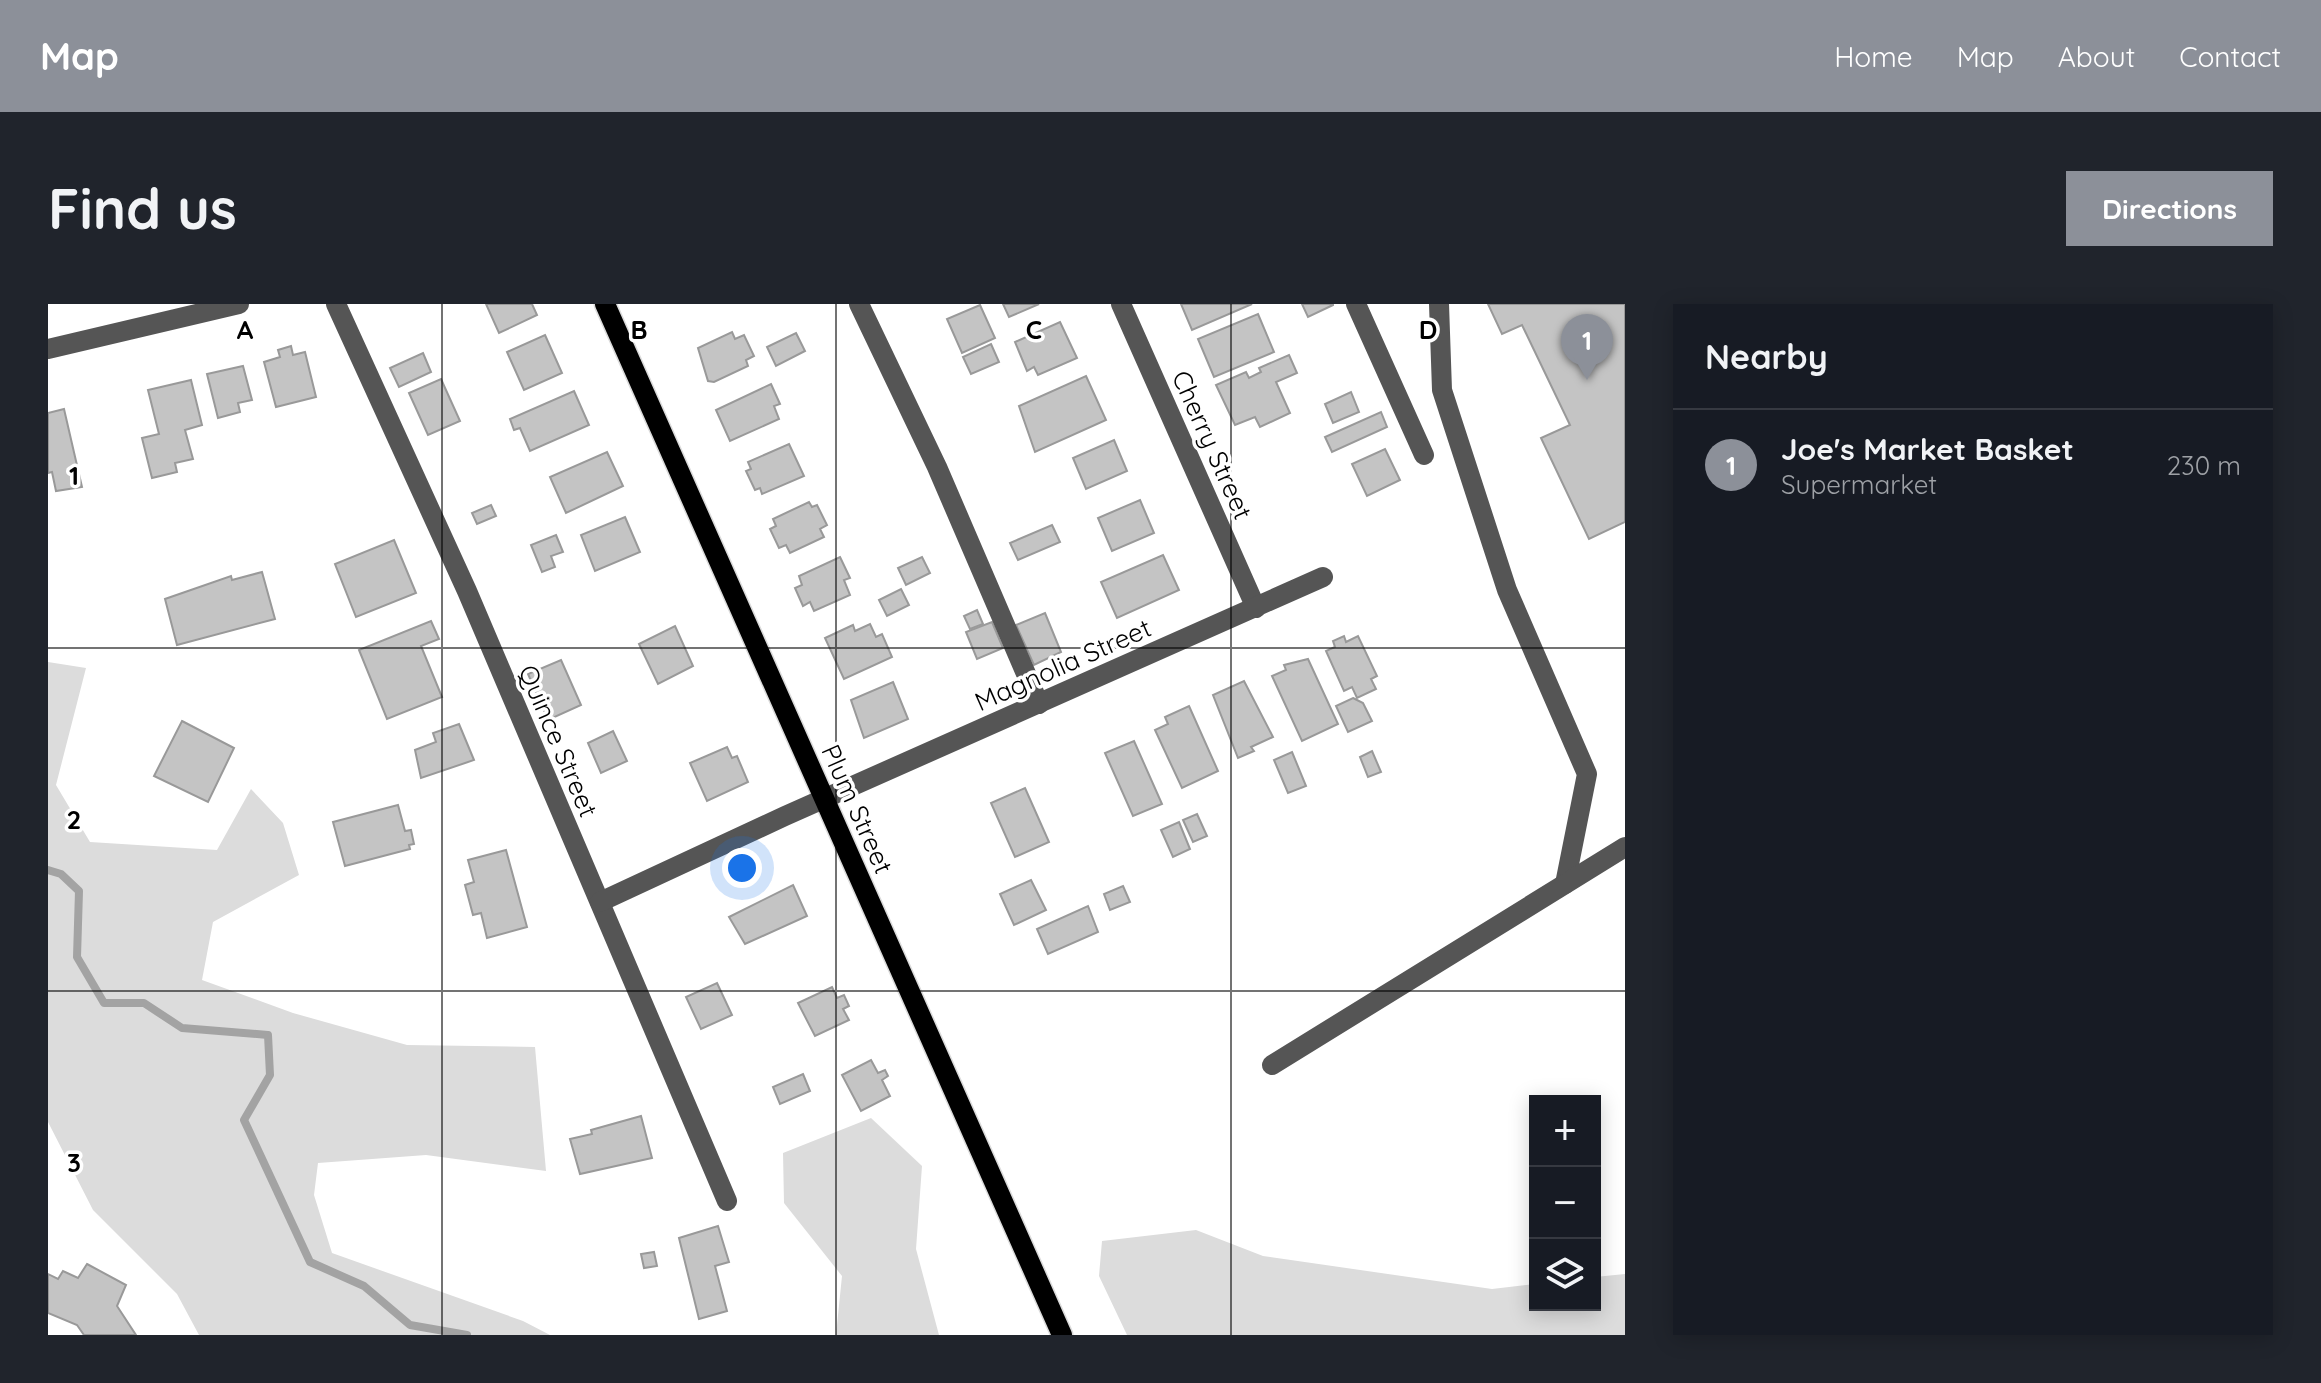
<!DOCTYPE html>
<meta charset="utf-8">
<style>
body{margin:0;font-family:Quicksand,sans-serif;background:#20242c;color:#f1f3f6}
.controls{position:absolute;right:24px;bottom:24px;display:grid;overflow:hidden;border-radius:0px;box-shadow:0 4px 20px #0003}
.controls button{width:72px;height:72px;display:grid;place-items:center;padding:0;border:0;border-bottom:2px solid #363941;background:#171b24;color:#f1f3f6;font:40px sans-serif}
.you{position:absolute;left:694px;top:564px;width:28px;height:28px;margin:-20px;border:6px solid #fff;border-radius:50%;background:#1a73e8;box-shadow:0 0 0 12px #1a73e833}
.badge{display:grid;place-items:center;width:52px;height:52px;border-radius:50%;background:#8c9099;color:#fff;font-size:26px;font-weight:700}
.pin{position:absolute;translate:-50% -66px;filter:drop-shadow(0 2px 4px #0008)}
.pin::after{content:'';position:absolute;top:42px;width:28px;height:24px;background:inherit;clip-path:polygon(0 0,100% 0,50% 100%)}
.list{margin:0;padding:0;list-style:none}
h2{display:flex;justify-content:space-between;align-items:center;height:104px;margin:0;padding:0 32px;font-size:34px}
h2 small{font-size:26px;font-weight:400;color:#9ea1a6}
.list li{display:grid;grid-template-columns:52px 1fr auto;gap:24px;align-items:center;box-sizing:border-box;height:112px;padding:0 32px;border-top:2px solid #363941}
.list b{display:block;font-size:30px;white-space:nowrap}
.list p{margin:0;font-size:26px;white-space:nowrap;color:#9ea1a6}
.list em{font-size:26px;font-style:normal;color:#9ea1a6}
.icon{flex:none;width:44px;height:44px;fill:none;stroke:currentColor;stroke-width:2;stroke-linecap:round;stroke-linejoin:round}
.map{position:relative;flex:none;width:1577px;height:1031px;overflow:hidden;border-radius:0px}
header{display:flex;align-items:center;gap:48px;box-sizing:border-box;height:112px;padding:0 40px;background:#8c9099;color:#fff}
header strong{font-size:38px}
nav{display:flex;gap:44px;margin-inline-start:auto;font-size:28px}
.intro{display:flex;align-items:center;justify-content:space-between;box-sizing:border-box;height:192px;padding:0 48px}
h1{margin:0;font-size:56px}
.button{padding:20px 36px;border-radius:0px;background:#8c9099;color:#fff;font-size:28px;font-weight:700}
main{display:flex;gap:48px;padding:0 48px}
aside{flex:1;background:#171b24;border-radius:0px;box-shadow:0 4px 20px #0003}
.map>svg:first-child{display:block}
</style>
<header>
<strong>Map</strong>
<nav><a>Home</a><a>Map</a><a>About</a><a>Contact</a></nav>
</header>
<div class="intro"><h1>Find us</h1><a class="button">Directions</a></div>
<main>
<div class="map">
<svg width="1577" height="1031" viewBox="0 0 1577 1031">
<rect width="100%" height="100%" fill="#fff"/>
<g fill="#dcdcdc">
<path d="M0 358 38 364 8 481 42 538 169 546 203 485 235 519 251 571 165 618 154 676 245 709 359 741 487 743 498 867 378 851 270 859 266 891 284 949 475 1017 502 1031H151L129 990 45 906 0 818Z"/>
<path d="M823 814 874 862 868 945 891 1031H788L794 972 736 899 735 849Z"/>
<path d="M1148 926 1215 952 1444 985 1487 980V1001H1547V973L1577 970V1031H1079L1051 972 1054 937Z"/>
</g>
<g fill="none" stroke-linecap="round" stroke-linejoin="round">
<path stroke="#a3a3a3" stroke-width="8" d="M0 566 13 570 31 587 29 653 56 699H96L134 724 220 731 222 771 196 816 262 958 316 982 362 1021 419 1031"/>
</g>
<g fill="#c4c4c4" stroke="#999" stroke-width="2">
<path d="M438 0H484L489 11 451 29Z"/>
<path d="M955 0H991L961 13Z"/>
<path d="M1133 0H1204L1144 26Z"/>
<path d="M1254 0H1285V1L1260 13Z"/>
<path d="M1440 0H1577V218L1541 235 1493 134 1522 121 1474 21 1454 30Z"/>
<path d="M932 1 947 34 914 49 899 15Z"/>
<path d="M1210 10 1226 48 1166 73 1150 35Z"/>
<path d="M1012 18 1029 54 990 71 986 63 979 67 967 38Z"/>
<path d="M684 28 687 35 696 31 706 52 698 56 700 62 666 78 660 77 650 44Z"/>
<path d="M748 29 757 47 728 62 719 43Z"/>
<path d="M497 31 514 69 476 86 459 48Z"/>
<path d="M943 40 951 58 923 70 915 53Z"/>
<path d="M243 42 245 51 257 48 268 93 228 103 216 58 232 53 230 46Z"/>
<path d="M375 49 383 68 351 83 342 64Z"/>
<path d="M1241 51 1249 69 1228 78 1242 109 1212 123 1207 113 1187 121 1168 81 1198 68 1201 74 1213 68 1211 64Z"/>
<path d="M195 62 204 96 190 99 192 108 170 114 159 70Z"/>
<path d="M1038 72 1058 116 987 148 971 102Z"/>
<path d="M393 75 412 117 380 131 361 89Z"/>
<path d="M143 76 154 121 137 126 145 155 127 159 129 168 104 174 94 134 111 130 100 86Z"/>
<path d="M723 80 732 100 726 102 731 115 682 137 668 106Z"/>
<path d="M526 87 541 121 482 147 472 124 466 126 462 115Z"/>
<path d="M1303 88 1311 108 1285 119 1277 100Z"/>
<path d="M16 105 34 183 8 187 4 168 0 169V109Z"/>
<path d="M1333 108 1339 123 1284 148 1277 133Z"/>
<path d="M1066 136 1079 167 1038 185 1025 154Z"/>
<path d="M741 140 756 172 714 190 712 184 707 186 698 167 703 165 700 158Z"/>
<path d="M1337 145 1352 176 1319 192 1304 160Z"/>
<path d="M559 148 575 182 518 209 502 173Z"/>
<path d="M1092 196 1106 229 1064 247 1050 214Z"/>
<path d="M761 198 764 203 769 201 779 221 772 225 776 233 742 249 738 241 731 244 722 225 728 222 725 215Z"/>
<path d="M443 201 448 212 429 220 424 209Z"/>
<path d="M577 213 592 248 547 267 533 231Z"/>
<path d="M1004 221 1012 238 970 256 962 239Z"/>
<path d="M508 231 515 248 503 252 507 263 494 268 483 241Z"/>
<path d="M346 236 368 289 308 313 287 260Z"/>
<path d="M1115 251 1131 286 1069 314 1053 278Z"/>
<path d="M792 253 802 274 796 276 802 291 766 307 762 298 755 302 747 284 754 281 751 272Z"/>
<path d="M874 253 882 269 858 281 850 264Z"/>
<path d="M214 268 227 315 129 341 117 295 183 272 184 276Z"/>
<path d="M853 285 861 301 839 312 831 296Z"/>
<path d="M929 306 935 320 922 325 916 312Z"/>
<path d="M997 309 1013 348 986 361 968 321Z"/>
<path d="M383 317 391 335 373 342 394 393 339 415 311 346Z"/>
<path d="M944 318 955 344 929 355 918 328Z"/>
<path d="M822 320 828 333 834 330 844 353 796 375 777 334 805 321 807 327Z"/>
<path d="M627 322 645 362 610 380 591 340Z"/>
<path d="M1296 332 1298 338 1310 332 1329 372 1323 375 1328 385 1309 394 1304 383 1296 387 1278 347 1287 343 1285 337Z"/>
<path d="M1260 355 1290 420 1254 437 1224 372 1238 366 1236 361Z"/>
<path d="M513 356 533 401 500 416 480 370Z"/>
<path d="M1196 377 1225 433 1203 443 1206 447 1190 454 1165 391Z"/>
<path d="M845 378 860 415 816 434 803 396Z"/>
<path d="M1305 394 1315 399 1324 417 1300 428 1288 402Z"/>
<path d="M1141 402 1170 467 1134 484 1107 426 1120 420 1117 413Z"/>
<path d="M134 417 186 444 160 498 106 472Z"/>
<path d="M411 420 426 456 373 474 367 446 388 438 385 429Z"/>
<path d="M565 427 579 457 553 469 540 439Z"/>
<path d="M1086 437 1114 500 1085 512 1057 449Z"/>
<path d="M679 443 684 454 689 452 700 478 659 497 642 459Z"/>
<path d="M1324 447 1333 468 1320 473 1312 453Z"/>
<path d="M1244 448 1258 482 1240 489 1226 456Z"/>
<path d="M977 484 1001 538 967 553 943 499Z"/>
<path d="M350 501 357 527 363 526 366 540 361 541 362 545 297 562 285 518Z"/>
<path d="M1149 510 1159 532 1145 538 1135 516Z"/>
<path d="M1131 518 1142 545 1125 553 1113 526Z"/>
<path d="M458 546 479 623 439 634 433 609 425 611 417 581 426 578 420 556Z"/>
<path d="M983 576 998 606 966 621 952 590Z"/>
<path d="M745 581 759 612 697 640 681 613Z"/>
<path d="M1075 582 1082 598 1062 606 1056 590Z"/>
<path d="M1040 602 1050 628 1000 650 989 625Z"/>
<path d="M669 679 684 711 653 725 638 693Z"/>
<path d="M784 683 789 694 796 691 801 702 795 705 801 716 767 732 750 699Z"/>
<path d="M823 756 830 769 837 766 840 772 834 776 842 792 813 807 794 771Z"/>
<path d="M755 770 762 787 732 800 725 783Z"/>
<path d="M593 812 604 854 532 870 522 835 544 830 543 826Z"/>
<path d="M670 922 681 958 667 962 679 1007 651 1015 631 934Z"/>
<path d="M606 948 609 962 596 964 593 950Z"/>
<path d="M39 960 78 981 69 1002 88 1031H36L29 1021 0 1009V970L10 975 15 967 30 974Z"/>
</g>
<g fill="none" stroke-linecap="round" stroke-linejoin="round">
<defs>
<path id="major" d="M557 0 1014 1031"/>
</defs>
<use href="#major" stroke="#dbdbdb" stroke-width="23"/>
<g stroke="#555" stroke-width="20">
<path d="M288 0 419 287 679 897"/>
<path d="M811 0 889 163 991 400"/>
<path d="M1073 0 1208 304"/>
<path d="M1308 0 1376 151"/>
<path d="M1391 0 1394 86 1459 286 1539 470 1517 580"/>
<path d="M0 45 191 0"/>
<path d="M552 598 737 512 1275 273"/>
<path d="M1224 761 1577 543"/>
</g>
<use href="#major" stroke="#000" stroke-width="20"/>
</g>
<path fill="none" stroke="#000" stroke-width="2" stroke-opacity="0.55" d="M394 0V1031M788 0V1031M1183 0V1031M0 344H1577M0 687H1577"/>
<g text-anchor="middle" stroke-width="7" stroke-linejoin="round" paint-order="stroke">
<g font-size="26" fill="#000" stroke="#fff">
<text transform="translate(1164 141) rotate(66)" y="9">Cherry Street</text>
<text transform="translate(1015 361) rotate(-24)" y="9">Magnolia Street</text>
<text transform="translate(510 437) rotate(67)" y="9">Quince Street</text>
<text transform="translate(809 505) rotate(66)" y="9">Plum Street</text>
</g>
</g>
<g font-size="26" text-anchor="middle" font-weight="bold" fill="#000" stroke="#fff" stroke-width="7" stroke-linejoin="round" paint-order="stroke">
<text x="197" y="35">A</text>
<text x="591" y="35">B</text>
<text x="986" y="35">C</text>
<text x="1380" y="35">D</text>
<text x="26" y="181">1</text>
<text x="26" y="525">2</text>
<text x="26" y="868">3</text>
</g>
</svg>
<div class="controls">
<button>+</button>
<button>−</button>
<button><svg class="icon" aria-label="layers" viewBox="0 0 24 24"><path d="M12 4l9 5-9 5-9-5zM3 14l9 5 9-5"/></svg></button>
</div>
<div class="you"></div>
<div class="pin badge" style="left:1539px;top:76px">1</div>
</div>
<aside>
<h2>Nearby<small></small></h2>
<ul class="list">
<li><span class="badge">1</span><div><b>Joe's Market Basket</b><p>Supermarket</p></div><em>230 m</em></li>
</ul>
</aside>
</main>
